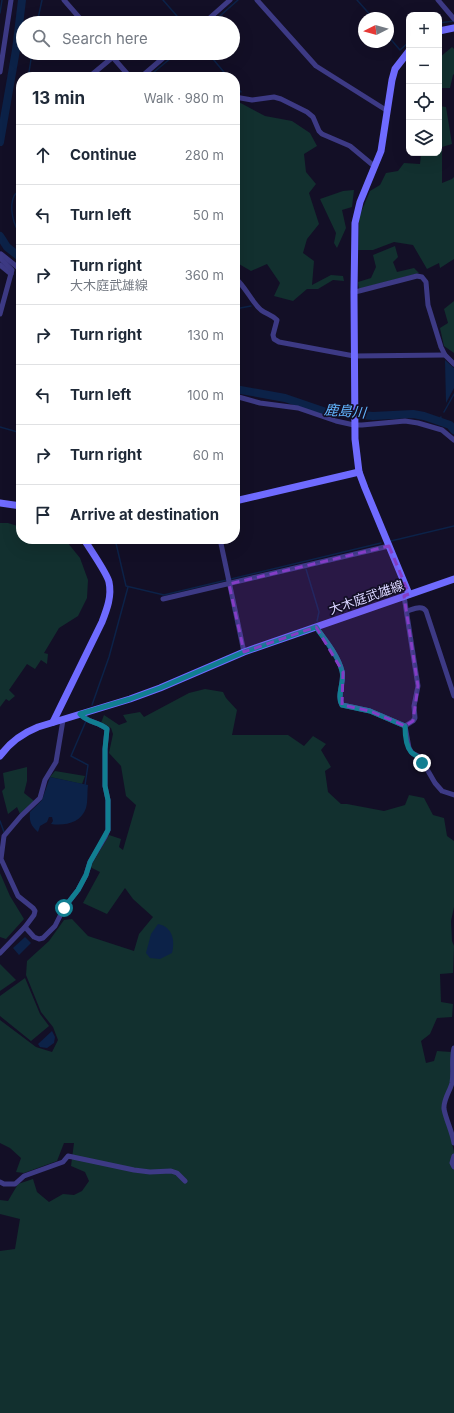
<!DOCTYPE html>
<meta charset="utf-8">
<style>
body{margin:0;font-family:Inter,"Noto Sans JP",sans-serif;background:#f2f2f3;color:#1f2937}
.controls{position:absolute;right:12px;top:12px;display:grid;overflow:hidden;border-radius:8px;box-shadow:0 4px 16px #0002}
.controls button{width:36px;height:36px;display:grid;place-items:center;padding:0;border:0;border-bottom:1px solid #e0e1e3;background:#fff;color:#1f2937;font:20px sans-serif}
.compass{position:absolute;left:358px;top:12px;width:36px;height:36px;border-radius:50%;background:#fff;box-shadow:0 4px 16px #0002;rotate:264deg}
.stop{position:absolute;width:12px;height:12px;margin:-9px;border:3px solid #117e91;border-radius:50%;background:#fff}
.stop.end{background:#117e91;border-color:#fff;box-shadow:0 1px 4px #0008}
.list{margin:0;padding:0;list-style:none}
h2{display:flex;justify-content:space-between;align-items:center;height:52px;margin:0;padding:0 16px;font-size:17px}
h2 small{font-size:13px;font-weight:400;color:#747a83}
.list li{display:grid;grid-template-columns:26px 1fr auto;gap:12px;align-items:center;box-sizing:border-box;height:60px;padding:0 16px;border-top:1px solid #e0e1e3}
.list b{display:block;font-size:15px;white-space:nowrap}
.list p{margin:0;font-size:13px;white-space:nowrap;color:#747a83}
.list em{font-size:13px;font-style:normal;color:#747a83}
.icon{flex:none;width:22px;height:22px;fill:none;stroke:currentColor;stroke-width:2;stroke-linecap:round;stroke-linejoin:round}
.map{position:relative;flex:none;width:454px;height:1413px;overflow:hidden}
.search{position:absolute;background:#fff;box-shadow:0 4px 16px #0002;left:16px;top:16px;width:224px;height:44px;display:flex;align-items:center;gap:10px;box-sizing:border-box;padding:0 14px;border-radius:22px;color:#747a83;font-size:15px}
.panel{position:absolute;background:#fff;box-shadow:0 4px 16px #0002;left:16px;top:72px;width:224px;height:472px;border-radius:16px}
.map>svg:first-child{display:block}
</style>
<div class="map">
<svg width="454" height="1413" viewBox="0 0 454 1413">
<rect width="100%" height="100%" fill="#130f26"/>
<g fill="#12302f">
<path d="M452 47 454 49V74L453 75 450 88H439V58Z"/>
<path d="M235 100 265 116 292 121 310 133 317 146 304 154 306 172 316 184 309 193 319 224 307 239 303 253 314 261 312 285 331 275 343 276 344 281 333 280 318 289H307L293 301 274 296 280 283 267 264 251 271 239 264 235 266Z"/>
<path d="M439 106 446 107 452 144 442 147V183L452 179 454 177V259L440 268 439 263 427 269 413 245 394 242 373 250H358L359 217 370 191 380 185 386 173 398 171 404 163 420 164 421 155 419 153H439Z"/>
<path d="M354 190 352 207 342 210 346 228 337 248 334 243 336 233 320 199 343 191Z"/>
<path d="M395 246 398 257 393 262 397 272 414 268 419 273 359 289 358 282 371 278 376 267 373 255Z"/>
<path d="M454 301V353L444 346 440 328 448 323 444 309Z"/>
<path d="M0 523H8L21 527V539H58L67 542 80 558 88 580 87 598 78 616 59 628 44 653 48 654 47 664 41 660 35 669 27 664 9 690 15 696 9 701 6 699 0 707Z"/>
<path d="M205 689 223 692 226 698 237 710 232 735H288L304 746 313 736 326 744 321 750 331 767 325 771 328 792 341 804H347L384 811 405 805 409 795 424 798 433 815 444 818 447 836 454 841V907L451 921 452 941 454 946 453 973 440 974 441 1002 453 1004 452 1017 437 1018 430 1034 421 1041 426 1063 434 1061 437 1051 451 1052 450 1086 442 1105 450 1134 454 1152V1413H0V1251L15 1249 20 1219 0 1214V1200L8 1201 18 1184 33 1179 37 1192 49 1202 63 1194 74 1195 82 1191 89 1181 85 1172 71 1166 74 1143H64L57 1161 24 1173 16 1172 21 1158 10 1148 0 1143V1020L36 1047 52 1052 58 1040 53 1027 41 1012 26 975 27 961 49 941 64 920 72 919 88 936 134 951 139 934 153 917 133 899 125 888 107 914 83 903 100 872 90 867 109 835 121 839 119 847 123 850 136 805 126 796 121 766 109 753 113 734 111 728 101 723 104 715 119 725 127 722 123 715 140 712 144 717 189 693Z"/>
<path d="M27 767V781L24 793 34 801 20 814 17 807 8 814 2 791 5 788 3 773Z"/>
<path d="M55 771 85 776 82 784 50 777Z"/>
<path d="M0 873 10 896 24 919 6 939 0 937Z"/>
<path d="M0 964 16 980 0 991Z"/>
<path d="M25 978 40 1014 49 1026 31 1041 0 1016V996Z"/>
</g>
<g fill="#0c2248">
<path d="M445 360 454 368V388L446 403Z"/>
<path d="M50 777 88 785C87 792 88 802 86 808 81 823 65 826 51 824L53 821 52 817H49L47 822 40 826 38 832C31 826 29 821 30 812L42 800Z"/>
<path d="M158 924C173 927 175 941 172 953L160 959 150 958 146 953 151 934Z"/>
<path d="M25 937 31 943 19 955 13 948Z"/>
<path d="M52 1031 55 1037 54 1043 47 1048 40 1047 38 1044Z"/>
</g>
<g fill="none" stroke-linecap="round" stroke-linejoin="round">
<g stroke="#0c2248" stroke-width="1.5">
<path d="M163 0 183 23"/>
<path d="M357 0 373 18"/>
<path d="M0 13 2 0"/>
<path d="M37 23 42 0"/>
<path d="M212 23 238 0"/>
<path d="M439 23 454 21"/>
<path d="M388 36 400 50 409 42"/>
<path d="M32 53 29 72 34 77"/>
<path d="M208 53 228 77"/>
<path d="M148 77 177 53"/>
<path d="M235 85 241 92"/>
<path d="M21 189C19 191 15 194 14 196 9 207 13 226 21 234"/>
<path d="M235 309 251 306"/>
<path d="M444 412 454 394"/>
<path d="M439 420 441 417"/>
<path d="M0 427 21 433"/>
<path d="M115 539 126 586 164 595 381 543"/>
<path d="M391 541 454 526"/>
<path d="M306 569 319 612 317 621"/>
<path d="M92 705 109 657 128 587"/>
<path d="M85 785 88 765 71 756 86 721"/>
<path d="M0 821 4 832"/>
</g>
<g stroke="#0c2248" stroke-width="8">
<path d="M0 142 16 50 22 0"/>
<path d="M0 236 7 247 21 258"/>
<path d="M235 389 285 398 326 412 373 416 413 414 424 416 450 425 454 430"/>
</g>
<g stroke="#3d3a85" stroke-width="5">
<path d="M64 0 84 23"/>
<path d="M257 0 316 66 386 110"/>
<path d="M438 0 454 19"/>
<path d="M204 23 230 0"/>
<path d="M109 53 130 77"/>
<path d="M0 72 11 0"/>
<path d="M89 77 113 57"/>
<path d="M141 77 169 53"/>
<path d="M235 97 252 100 274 97 281 99 307 112 313 117 319 131 322 134 350 146 374 166"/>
<path d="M1 254 21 270"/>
<path d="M0 265 11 274"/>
<path d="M235 278C246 287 250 300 261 310 266 314 272 315 277 320L273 335 274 339 279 342 354 356 445 355"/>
<path d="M354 292 359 291 417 276 422 277 426 282 428 305 441 347 445 355 454 364"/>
<path d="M0 314 12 270 1 259V255"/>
<path d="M235 396 260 403 298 408 336 421 354 425H362L405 421 418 423 442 430 454 440"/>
<path d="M220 539 244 652"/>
<path d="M404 596 418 686 414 706 415 718 413 721 405 726"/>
<path d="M163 599 389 546"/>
<path d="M407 611C414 609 422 605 426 611L454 696"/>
<path d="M316 627C325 640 338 655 342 671 345 681 336 696 342 705L370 711 405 726"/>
<path d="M405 726 409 748 412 753 420 757 435 783 442 791 454 795"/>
<path d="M25 927 34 937 39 939 43 938 55 926 64 908 78 890 86 875 90 862 105 837 108 830V800L105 786V749L107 729C99 722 86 722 80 714"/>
<path d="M0 953 25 927 34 915 35 911 33 908 18 896 1 859 4 836 21 816 40 798 45 780 56 762 63 720"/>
<path d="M454 1048C451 1060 454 1071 452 1083 450 1091 443 1100 444 1109 446 1120 452 1131 454 1143"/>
<path d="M454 1156 452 1163 454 1167"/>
<path d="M0 1182 4 1184H15L24 1176 63 1162 68 1156 134 1170 150 1172 171 1171 177 1173 185 1181"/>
</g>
<g stroke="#6f6bff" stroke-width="7">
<path d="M439 31 454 28"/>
<path d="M235 501 359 472"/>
<path d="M0 503 21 506"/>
<path d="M409 594 365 488 359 472 355 439 354 292 355 223 360 202 381 151 392 80 395 69 409 51"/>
<path d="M53 722 102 622C107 609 112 596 109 582 107 573 89 548 84 539"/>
<path d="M0 756C10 742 23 733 38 727L130 699 160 688 244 652 454 579"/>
</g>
</g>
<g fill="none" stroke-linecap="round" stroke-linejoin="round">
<path stroke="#117e91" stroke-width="5" d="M64 908 78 890 86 875 90 862 108 830V800L105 786V749L107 729C99 722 86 722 80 714L130 699 160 688 244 652 316 627C325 640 338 655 342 671 345 681 336 696 342 705L370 711 405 726C405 734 406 746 411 752 416 757 419 755 422 763"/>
</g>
<path fill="#843dc5" fill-opacity="0.2" stroke="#843dc5" stroke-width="3" stroke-dasharray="8 5" stroke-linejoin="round" d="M389 546 409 594 404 596 418 686 413 721 405 726 370 711 342 705 343 672 316 627 244 652 229 584Z"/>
<g text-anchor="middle" stroke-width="3.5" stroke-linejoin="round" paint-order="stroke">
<g font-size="13" fill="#d9d4ff" stroke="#130f26">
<text transform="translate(366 597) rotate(-19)" y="5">大木庭武雄線</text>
</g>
<g font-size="14" font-style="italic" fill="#62b6ff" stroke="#130f26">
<text transform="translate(345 411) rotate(5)" y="5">鹿島川</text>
</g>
</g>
</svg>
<div class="controls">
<button>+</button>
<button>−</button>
<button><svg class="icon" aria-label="locate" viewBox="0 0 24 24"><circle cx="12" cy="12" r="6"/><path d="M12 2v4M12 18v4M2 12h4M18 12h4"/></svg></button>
<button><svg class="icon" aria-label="layers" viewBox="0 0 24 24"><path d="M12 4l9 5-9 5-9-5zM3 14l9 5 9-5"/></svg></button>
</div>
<svg class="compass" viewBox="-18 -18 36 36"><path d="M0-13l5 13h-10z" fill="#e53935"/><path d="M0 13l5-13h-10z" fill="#747a83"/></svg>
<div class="stop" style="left:64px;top:908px"></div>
<div class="stop end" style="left:422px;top:763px"></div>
<div class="search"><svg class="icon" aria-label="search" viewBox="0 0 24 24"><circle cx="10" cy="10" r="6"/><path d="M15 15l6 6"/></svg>Search here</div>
<section class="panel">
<h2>13 min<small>Walk · 980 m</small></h2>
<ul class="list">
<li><svg class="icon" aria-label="ahead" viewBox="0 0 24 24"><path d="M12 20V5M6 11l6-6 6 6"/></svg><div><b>Continue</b></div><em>280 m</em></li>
<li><svg class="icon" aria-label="left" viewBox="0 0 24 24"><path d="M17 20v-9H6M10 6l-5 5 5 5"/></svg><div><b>Turn left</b></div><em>50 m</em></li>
<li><svg class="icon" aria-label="right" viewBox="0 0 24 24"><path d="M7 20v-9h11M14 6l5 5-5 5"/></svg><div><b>Turn right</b><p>大木庭武雄線</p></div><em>360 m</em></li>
<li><svg class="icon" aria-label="right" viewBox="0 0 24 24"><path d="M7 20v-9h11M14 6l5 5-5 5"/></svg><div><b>Turn right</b></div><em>130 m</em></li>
<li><svg class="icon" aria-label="left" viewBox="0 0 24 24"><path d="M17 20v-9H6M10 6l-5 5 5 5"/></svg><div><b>Turn left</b></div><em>100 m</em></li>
<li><svg class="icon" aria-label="right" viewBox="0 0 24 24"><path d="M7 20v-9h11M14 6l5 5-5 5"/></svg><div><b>Turn right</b></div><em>60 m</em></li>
<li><svg class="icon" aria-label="arrive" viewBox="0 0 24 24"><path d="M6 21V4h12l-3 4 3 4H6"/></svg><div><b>Arrive at destination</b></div></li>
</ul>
</section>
</div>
